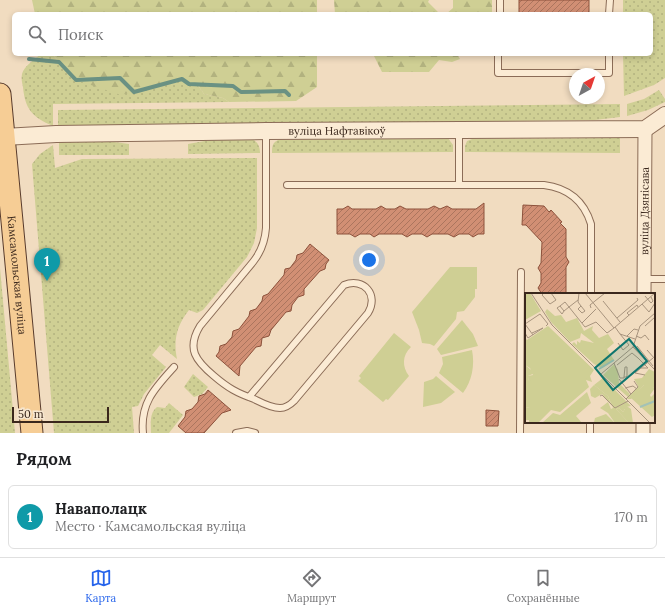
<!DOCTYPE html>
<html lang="ru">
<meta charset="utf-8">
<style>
body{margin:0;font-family:Lora,serif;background:#f6f6f6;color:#202124}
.compass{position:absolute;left:569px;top:68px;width:36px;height:36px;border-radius:50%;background:#fff;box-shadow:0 2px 6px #0003;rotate:40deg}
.scale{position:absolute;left:12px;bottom:10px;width:97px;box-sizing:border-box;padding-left:4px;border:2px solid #3a271c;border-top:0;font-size:11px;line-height:14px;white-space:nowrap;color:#3a271c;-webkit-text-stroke:3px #f7e7d0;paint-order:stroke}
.you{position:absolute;left:369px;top:260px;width:14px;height:14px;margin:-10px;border:3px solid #fff;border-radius:50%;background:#1a73e8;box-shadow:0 0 0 6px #1a73e833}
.badge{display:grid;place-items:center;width:26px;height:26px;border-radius:50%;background:#2563eb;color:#fff;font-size:13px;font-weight:700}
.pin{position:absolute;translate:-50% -33px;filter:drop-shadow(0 1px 2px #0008)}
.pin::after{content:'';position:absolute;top:21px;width:14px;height:12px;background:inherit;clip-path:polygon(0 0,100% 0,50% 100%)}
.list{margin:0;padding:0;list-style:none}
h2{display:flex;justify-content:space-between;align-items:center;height:52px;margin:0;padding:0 16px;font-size:17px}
h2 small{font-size:13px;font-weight:400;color:#757577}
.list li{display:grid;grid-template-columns:26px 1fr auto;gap:12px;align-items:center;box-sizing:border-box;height:64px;margin:0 8px 8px;padding:0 8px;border:1px solid #e0e0e0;border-radius:6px}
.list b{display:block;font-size:15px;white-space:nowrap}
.list p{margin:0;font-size:13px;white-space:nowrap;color:#757577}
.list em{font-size:13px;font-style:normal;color:#757577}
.icon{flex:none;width:22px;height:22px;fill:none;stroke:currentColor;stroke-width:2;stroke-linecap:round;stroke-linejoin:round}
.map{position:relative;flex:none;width:665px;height:433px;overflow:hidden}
.search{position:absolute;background:#fff;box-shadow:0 2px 6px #0003;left:12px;right:12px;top:12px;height:44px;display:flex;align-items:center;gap:10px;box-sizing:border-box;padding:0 14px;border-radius:6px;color:#757577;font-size:15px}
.sheet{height:124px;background:#fff}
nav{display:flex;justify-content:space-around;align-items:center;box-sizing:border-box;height:56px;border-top:1px solid #e0e0e0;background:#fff;font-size:11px;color:#757577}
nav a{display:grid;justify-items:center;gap:2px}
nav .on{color:#2563eb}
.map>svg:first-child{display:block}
</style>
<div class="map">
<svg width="665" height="433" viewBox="0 0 665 433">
<defs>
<pattern id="grass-dots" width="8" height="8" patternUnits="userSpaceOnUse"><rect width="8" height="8" fill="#cfcf94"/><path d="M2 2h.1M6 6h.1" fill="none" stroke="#b2b27f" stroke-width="1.8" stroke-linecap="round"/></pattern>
<pattern id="forest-firs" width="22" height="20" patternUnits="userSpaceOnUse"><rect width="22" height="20" fill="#cfcf94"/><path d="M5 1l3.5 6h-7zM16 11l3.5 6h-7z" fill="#b2b27f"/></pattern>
<pattern id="building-hatch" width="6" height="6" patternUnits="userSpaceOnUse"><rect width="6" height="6" fill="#d18f74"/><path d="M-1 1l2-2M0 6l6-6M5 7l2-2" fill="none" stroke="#ab755e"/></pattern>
</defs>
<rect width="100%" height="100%" fill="#f1dcc0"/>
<g fill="url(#grass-dots)">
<path d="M623 0H665V78L654 85 624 96 623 54H651V14H623Z"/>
<path d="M41 54H52L59 62 134 92 182 79 189 84H197L204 94 223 98 229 102 53 104V126C32 117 25 109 23 87 22 83 21 78 22 74 24 66 35 59 41 54Z"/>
<path d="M659 90 665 99V102L648 110 627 116V104L644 99Z"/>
<path d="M620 104V117L595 120 58 126V110Z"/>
<path d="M221 138C236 138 260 132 260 153L188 154V144Z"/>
<path d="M448 138 453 145V152L272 153C272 147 272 143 278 140Z"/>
<path d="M620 138V153L465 152V146L467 141 472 139Z"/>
<path d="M59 139H92L129 144V155H59Z"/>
<path d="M53 145 55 168 82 159 257 158V228L254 243 247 257 203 310 197 313 189 310C177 325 173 340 177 359L160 345 152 355 166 367 144 394 138 406 132 407 134 433H54L32 164 40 154Z"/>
<path d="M0 268 15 433H0Z"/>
<path d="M193 374 208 387 202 394 194 397 184 387Z"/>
<path d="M169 403 183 415 169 433H151C151 424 149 413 157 407L165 408Z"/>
</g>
<g fill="url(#forest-firs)">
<path d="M32 0H317V14H35Z"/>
<path d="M334 0H429L428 2 440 14H335Z"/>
<path d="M453 0H492V14H446L453 8Z"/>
<path d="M52 54H317V87L296 101 229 102 223 98 204 94 197 84H189L182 79 121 95 76 80Z"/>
<path d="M373 54H457L460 59 452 62 439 60 429 72H382Z"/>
</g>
<g fill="#cfcf94">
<path d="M450 267H477V289H475V297L464 311 457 312 456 319 434 346 430 344 422 343 419 330 412 312Z"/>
<path d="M462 320 473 334 478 346 441 355 437 349Z"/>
<path d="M394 333 411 347C402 355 402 367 409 376L388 400 386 399 383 402 358 381 361 378 359 376Z"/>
<path d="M472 350C475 365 472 381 463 393L439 373 443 364 442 357Z"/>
<path d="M436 376 455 392 441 403 423 407 424 382 433 379Z"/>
</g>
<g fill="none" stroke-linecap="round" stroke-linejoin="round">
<path stroke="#6a9183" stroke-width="4" d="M29 59 59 62 76 80 120 78 134 92 182 79 189 84 233 86 241 92 285 91 289 95"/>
</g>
<g fill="url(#building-hatch)" stroke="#8c513b">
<rect x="519" y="0" width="70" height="14"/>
<path d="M484 203V234H478L473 237 469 234H459L454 237 448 234H432L427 237 422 234H412L407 237 402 234H379L374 237 370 234H360L355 237 350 234H337V209H343L348 206 352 209H376L381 206 386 209H395L400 206 406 209H428L434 206 440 209 447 206 452 209H476Z"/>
<path d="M523 205 544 206 549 212 551 210 562 222 560 223 566 229V257L569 262 566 267V294H542L538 288 541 283V273L538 268 541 263 542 242 526 225H522Z"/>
<path d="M310 244 329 260 326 264 325 269 320 271 304 289V295L298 297 292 305 291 311 286 312 271 330 269 336 262 338 261 346 256 347 240 366 239 376 216 356 219 352 220 346 226 344 232 337 233 331 239 329 249 316 250 311 256 309 262 301 263 296 268 294 284 275 285 269 290 268 296 260 297 255 303 253Z"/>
<path d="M208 390 231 410 222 413 204 433H186L178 426 185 417 186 411 192 409 198 402 199 396 205 394Z"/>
<path d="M486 410 499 411 498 426H486Z"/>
</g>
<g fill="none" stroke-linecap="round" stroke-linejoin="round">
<defs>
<g id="service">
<path d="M500 14V0"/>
<path d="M609 14 610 0"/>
<path d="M498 54V73H609V54"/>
<path d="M459 131V185"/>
<path d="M287 185H544C568 188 584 201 591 224V294"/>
<path d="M644 279H665"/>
<path d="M249 397 344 285C364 277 379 295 368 313L294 401C290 405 286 408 280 408 271 408 262 403 254 399 237 393 228 388 214 376 196 361 186 349 200 326L253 262C261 252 265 241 266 228V131"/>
<path d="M143 433C140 403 155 388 174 367"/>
<path d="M236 433 247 431 255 433"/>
<path d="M520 433 521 272"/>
<path d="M590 433V422"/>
</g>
<g id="minor">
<path id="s1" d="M644 294 645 129"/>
<path d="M643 433V422"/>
</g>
<g id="tertiary">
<path id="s2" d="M4 137 56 134 266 131 645 129 665 115"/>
</g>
<g id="primary">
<path id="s3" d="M0 94 32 433"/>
</g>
</defs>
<use href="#service" stroke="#8b6c57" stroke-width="8"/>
<use href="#minor" stroke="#8b6c57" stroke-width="15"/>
<use href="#tertiary" stroke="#8b6c57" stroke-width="18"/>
<use href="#primary" stroke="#583b2c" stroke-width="23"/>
<use href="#service" stroke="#fbebd4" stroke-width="6"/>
<use href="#minor" stroke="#fbebd4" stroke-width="13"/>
<use href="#tertiary" stroke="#fbebd4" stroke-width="16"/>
<use href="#primary" stroke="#f6cd95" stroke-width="21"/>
</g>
<g text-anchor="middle" stroke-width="3.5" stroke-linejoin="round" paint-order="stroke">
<g font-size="11" fill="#3a271c" stroke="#f7e7d0">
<text dy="4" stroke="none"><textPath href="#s2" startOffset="333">вуліца Нафтавікоў</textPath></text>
<text dy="4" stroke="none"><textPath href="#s1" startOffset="83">вуліца Дзянісава</textPath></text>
<text dy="4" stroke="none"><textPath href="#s3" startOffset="182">Камсамольская вуліца</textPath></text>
</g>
</g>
<g transform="translate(525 293)">
<rect width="130" height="130" fill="#f1dcc0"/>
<path d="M89 71 93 77 94 90 105 101 103 104 78 82ZM124 76 130 79V95L119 92 106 106H102L113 93 109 86 117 85ZM78 85 106 113 101 114 98 119 94 115 91 116 104 130H90L83 120 75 115 83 109 86 116 88 115 83 103 69 92Z" fill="#cfcf94"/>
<path d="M0 0H5L16 18 0 27ZM22 16 30 23 36 22 41 29 52 25 59 38 68 33 67 37 74 45 83 41 89 50 82 56 89 67 77 75 69 71 47 51 49 49 52 52V48L55 50 56 47 69 50 56 40 55 45 45 49 26 29 20 19ZM23 33 69 77 65 83 67 89 61 87 64 94 35 119 26 117 13 130H4V127H0V115L5 114 3 83 8 82 5 75 0 72V45L2 47ZM120 91 130 95 125 102 126 104 130 100V122L127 124 106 105ZM69 92 83 103 87 113 77 101 70 105 66 103 65 96ZM62 99 66 110 51 123 57 130H17L28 120 35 122ZM100 112 106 116 108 130H104L91 116 94 115 98 119 100 116 97 114ZM81 121 90 130 69 129 70 125Z" fill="#cfcf94"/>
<path d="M56 66 68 77 61 86 50 72ZM0 72 10 80 3 83V87L10 90V100L5 102V114L0 115Z" fill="#cfcf94"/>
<path fill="none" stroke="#a3c2b6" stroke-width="2" d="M74 76 89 67M115 114 130 108"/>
<path fill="none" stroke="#a8947e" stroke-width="1" d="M6 0 27 32 125 130M19 0 17 2 25 11 31 7 26 0M54 0 53 9 56 13 53 16 57 20 60 18 56 13M120 3 126 10 128 8 126 4M53 7 44 14 60 34 71 29 82 40 89 35 60 0M78 8 95 29M40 9 44 14 39 18 35 13ZM117 11 124 19 130 10M35 13 32 15 37 21 39 18M66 15 65 12 80 0M104 22 102 20 112 12 113 14M92 25 113 7 112 5M57 30 71 16M120 33 130 24M90 34 95 41 110 46M89 35 130 0M0 40 3 45 18 35M7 40 18 35M8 42 0 31 15 21 23 31 21 33M102 43 109 36 113 37M111 43 116 45 120 42 124 47M93 50 98 57 104 52 95 41M112 53 128 73M108 54 130 77M122 57 130 66M113 65 123 75H116M89 70 95 85H99V84H101L102 83V74H100L99 84M92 72 107 60 113 65M76 81 108 54 115 33 130 20M120 82 110 80 128 65M94 86 106 101M100 95 108 93 112 96M75 103 77 102 90 115 103 108M101 106 113 94 109 88"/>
<path fill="#0f766e" fill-opacity="0.15" stroke="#0f766e" stroke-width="2" d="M104 46 122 68 88 97 70 75Z"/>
<rect width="130" height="130" fill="none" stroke="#3a271c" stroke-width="2"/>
</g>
</svg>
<svg class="compass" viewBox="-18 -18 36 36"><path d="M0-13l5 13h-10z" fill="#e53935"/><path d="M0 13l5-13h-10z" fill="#757577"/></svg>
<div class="scale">50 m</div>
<div class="you"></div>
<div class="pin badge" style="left:47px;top:281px;background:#0f9aa8">1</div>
<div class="search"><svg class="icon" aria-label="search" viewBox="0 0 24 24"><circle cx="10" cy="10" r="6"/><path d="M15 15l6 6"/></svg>Поиск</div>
</div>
<section class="sheet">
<h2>Рядом<small></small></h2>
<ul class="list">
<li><span class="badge" style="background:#0f9aa8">1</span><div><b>Наваполацк</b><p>Место · Камсамольская вуліца</p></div><em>170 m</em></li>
</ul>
</section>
<nav>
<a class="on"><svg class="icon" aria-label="map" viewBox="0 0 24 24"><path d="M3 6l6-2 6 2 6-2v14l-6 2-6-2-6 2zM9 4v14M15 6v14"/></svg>Карта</a>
<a><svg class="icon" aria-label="directions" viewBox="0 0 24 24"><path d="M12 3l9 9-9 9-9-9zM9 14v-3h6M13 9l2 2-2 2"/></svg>Маршрут</a>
<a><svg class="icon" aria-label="saved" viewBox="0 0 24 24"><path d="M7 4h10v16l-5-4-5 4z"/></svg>Сохранённые</a>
</nav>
